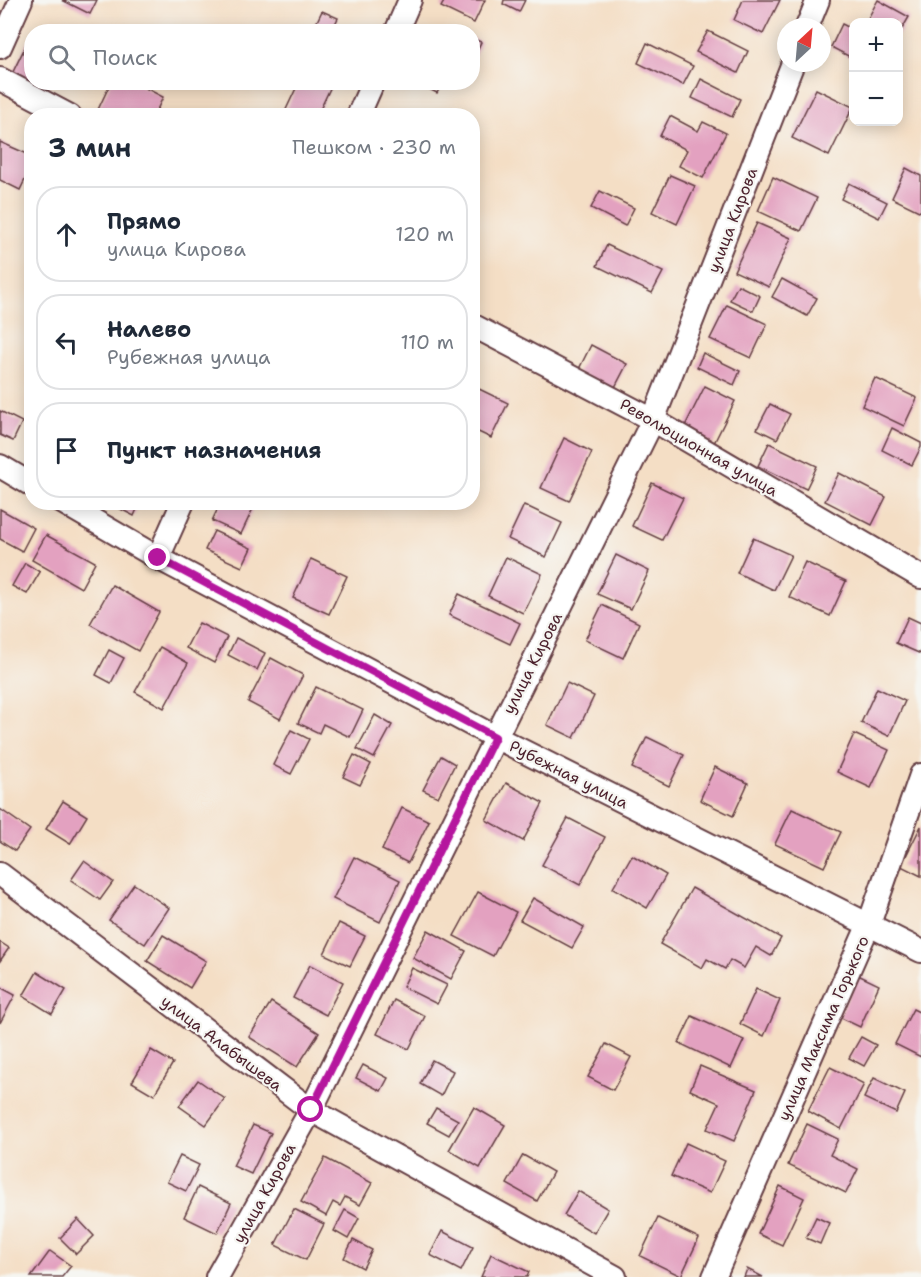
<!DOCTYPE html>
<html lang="ru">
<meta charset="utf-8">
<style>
body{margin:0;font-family:"Shantell Sans",sans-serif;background:#f6f6f7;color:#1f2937}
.controls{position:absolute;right:18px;top:18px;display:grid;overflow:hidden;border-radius:12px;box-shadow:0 3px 15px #0003}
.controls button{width:54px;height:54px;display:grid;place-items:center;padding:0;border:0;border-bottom:2px solid #e0e1e3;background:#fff;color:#1f2937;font:30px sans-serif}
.compass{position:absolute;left:777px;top:18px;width:54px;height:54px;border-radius:50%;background:#fff;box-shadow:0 3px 15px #0003;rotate:26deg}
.stop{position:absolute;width:18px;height:18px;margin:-14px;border:4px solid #b5179e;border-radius:50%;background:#fff}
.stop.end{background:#b5179e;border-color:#fff;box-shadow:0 2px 6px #0008}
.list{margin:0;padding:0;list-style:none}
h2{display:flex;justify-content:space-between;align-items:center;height:78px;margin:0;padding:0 24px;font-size:26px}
h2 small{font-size:20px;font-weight:400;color:#747a83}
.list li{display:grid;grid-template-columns:39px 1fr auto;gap:18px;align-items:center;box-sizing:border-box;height:96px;margin:0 12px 12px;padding:0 12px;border:2px solid #e0e1e3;border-radius:24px}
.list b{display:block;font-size:22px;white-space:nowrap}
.list p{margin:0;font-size:20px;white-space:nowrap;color:#747a83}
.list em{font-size:20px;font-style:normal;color:#747a83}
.icon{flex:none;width:33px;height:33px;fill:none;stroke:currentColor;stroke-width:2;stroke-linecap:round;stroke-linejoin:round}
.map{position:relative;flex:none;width:921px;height:1277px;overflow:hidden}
.search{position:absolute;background:#fff;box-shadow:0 3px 15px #0003;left:24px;top:24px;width:456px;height:66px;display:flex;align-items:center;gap:15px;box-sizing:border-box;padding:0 21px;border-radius:24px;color:#747a83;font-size:22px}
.panel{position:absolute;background:#fff;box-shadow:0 3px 15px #0003;left:24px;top:108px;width:456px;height:402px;border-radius:24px}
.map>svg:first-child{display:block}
</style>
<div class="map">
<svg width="921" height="1277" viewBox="0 0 921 1277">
<rect width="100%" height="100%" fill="#f6f6f2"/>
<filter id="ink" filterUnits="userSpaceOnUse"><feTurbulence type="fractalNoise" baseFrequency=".0167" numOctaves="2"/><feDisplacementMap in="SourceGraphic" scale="12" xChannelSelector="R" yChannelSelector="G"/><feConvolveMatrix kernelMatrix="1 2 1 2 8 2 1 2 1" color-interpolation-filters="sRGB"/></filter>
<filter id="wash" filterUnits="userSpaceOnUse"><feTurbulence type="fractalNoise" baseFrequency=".008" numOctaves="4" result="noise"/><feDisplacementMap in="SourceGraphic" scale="24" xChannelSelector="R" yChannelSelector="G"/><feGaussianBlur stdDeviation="1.35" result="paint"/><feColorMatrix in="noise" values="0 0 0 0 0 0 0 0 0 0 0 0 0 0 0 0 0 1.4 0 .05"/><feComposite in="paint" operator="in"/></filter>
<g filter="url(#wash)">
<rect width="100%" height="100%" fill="#f4dec5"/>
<g id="blocks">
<g fill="#e3a1c0">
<path d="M62 0H97L90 14Z"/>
<path d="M445 0H485L474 23 441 7Z"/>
<path d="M504 0H525L519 12 503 4Z"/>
<path d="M743 0H780L763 34 734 20Z"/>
<path d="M878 0 909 17 898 36V22H866Z"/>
<path d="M322 11 338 18 331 32H312Z"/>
<path d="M842 24 854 30V59L831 47Z"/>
<path d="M708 31 748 51 738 73 696 52Z"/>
<path d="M472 38 481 42 472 61Z"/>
<path d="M28 41 32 42V82H51L47 91 12 74Z"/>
<path d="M647 43 693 66 683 85 638 63Z"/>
<path d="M701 79 740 99 732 117 692 98Z"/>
<path d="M111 82H134L163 97 154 116H95Z"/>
<path d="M299 82H333L317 116H283Z"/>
<path d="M415 82H443L437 93Z"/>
<path d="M816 89 853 107 829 156 792 138Z"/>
<path d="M670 116 698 131 703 122 726 133 703 178 679 166 687 150 660 136Z"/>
<path d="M0 142 32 156V165L20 190 0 180Z"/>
<path d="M906 168 921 176V212L892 198Z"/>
<path d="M670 175 695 186 677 224 652 212Z"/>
<path d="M773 177 817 198 801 231 758 211Z"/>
<path d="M849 183 887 202 879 218 841 199Z"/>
<path d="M600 191 634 208 625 226 591 208Z"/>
<path d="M757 223 791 238 769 287 734 271Z"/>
<path d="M607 245 663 272 652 293 597 266Z"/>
<path d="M782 279 817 298 807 316 772 297Z"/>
<path d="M738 285 760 296 753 311 730 300Z"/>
<path d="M727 305 767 324 751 358 710 339Z"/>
<path d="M591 345 627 364 613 391 577 373Z"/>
<path d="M703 353 740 371 734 385 697 367Z"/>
<path d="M875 378 917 398 904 426 862 406Z"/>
<path d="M705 386 735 401 713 445 683 430Z"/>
<path d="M477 388 508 403 491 438 472 429V398Z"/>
<path d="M770 404 790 414 777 439 757 429Z"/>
<path d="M0 411 22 422 13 441 0 435Z"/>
<path d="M892 428 921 443V447L912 465 882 450Z"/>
<path d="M564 438 592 452 569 501 541 488Z"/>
<path d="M769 443 817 466 806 489 758 466Z"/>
<path d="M839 473 886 497 872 525 825 501Z"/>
<path d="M652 483 683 498 662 540 632 526Z"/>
<path d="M107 502H140L134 516Z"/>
<path d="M221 502H256L241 534 212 521Z"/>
<path d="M524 505 562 523 546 557 508 539Z"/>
<path d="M0 509 34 528 22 551 0 539Z"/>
<path d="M214 531 251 548 242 567 205 550Z"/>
<path d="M46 535 95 562 81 588 32 560Z"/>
<path d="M753 538 791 555 774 590 737 573Z"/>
<path d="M616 555 649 571 631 609 597 594Z"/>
<path d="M506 557 542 574 523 613 488 596Z"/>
<path d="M311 559 347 576 329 614 293 598Z"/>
<path d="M805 562 846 581 830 616 789 597Z"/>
<path d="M25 563 40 572 27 594 12 586Z"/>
<path d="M112 585 159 612 138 651 90 624Z"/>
<path d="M459 594 520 623 510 644 449 615Z"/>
<path d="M602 605 639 623 623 658 585 640Z"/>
<path d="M908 617 921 623V654L896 643Z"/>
<path d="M199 623 227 637 214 663 186 648Z"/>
<path d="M236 638 265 653 257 670 228 655Z"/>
<path d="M160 647 188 663 164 708 135 692Z"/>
<path d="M109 650 124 658 111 683 96 675Z"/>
<path d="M271 658 303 675 280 719 248 702Z"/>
<path d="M567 683 594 696 574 738 547 725Z"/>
<path d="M316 687 363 710 350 737 323 724 319 733 298 723Z"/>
<path d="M877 688 905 701 889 736 861 723Z"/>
<path d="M375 715 392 725 374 758 357 749Z"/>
<path d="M291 730 309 739 291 774 273 765Z"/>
<path d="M854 734 889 750 871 788 837 772Z"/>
<path d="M647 737 684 755 669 786 632 768Z"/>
<path d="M354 755 371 764 360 785 343 777Z"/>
<path d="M441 756 455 764 438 797 423 790Z"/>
<path d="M715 767 748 783 733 816 700 800Z"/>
<path d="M506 783 543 803 523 841 486 820Z"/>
<path d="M63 801 87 816 70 844 46 829Z"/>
<path d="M402 808 429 821 408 863 382 850Z"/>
<path d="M0 809 30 830 15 851 0 841Z"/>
<path d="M792 809 841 832 824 867 775 844Z"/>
<path d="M568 818 605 837 580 885 542 865Z"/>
<path d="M921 826V876L901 866Z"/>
<path d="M632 855 666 875 647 908 613 888Z"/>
<path d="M354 857 400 880 380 922 333 899Z"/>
<path d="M84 861 113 882 100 900 71 880Z"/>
<path d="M134 884 169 908 145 944 109 920Z"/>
<path d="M692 888 781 938 771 956 756 947 744 968 730 960 725 969 707 959 702 968 660 944Z"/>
<path d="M478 892 516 912 493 956 454 936Z"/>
<path d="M533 898 584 927 572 948 520 920Z"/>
<path d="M339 923 365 936 350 966 324 954Z"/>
<path d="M428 930 466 951 451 979 413 958Z"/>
<path d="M163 935 206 961 190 988 147 961Z"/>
<path d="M0 942 9 948 0 961Z"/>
<path d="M310 965 343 982 326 1015 293 998Z"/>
<path d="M412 968 447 985 437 1004 403 987Z"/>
<path d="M37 972 66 990 52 1014 23 996Z"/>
<path d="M858 975 879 985 860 1027 839 1017Z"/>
<path d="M0 987 15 995 0 1023Z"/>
<path d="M756 989 780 1000 764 1036 740 1024Z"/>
<path d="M394 1000 425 1016 409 1049 377 1034Z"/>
<path d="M271 1002 319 1033 297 1067 249 1037Z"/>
<path d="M913 1009 921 1013V1057L895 1044Z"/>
<path d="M692 1016 744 1040 731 1068 679 1043Z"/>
<path d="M861 1037 876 1045 864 1066 849 1058Z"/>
<path d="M606 1044 631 1057 613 1090 588 1077Z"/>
<path d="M151 1050 173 1063 154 1095 132 1082Z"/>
<path d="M432 1060 453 1071 441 1096 420 1084Z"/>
<path d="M363 1065 388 1078 381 1091 356 1078Z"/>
<path d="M700 1066 756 1090 734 1141 707 1129 719 1103 690 1090Z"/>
<path d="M830 1067 864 1084 841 1129 808 1111Z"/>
<path d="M874 1078 905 1093 896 1113 864 1098Z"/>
<path d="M198 1080 225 1099 206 1125 179 1106Z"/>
<path d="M474 1107 505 1125 480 1168 449 1150Z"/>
<path d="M436 1108 458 1120 449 1135 427 1123Z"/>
<path d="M807 1124 838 1139 830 1155 858 1169 846 1193 788 1165Z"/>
<path d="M253 1125 271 1133 251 1174 233 1166Z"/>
<path d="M686 1143 725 1161 710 1193 671 1176Z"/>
<path d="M523 1155 553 1172 537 1201 507 1184Z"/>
<path d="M180 1156 199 1165 186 1191 167 1182Z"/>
<path d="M325 1158 372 1183 360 1205 345 1197 340 1206 333 1202 326 1216 301 1202Z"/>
<path d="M780 1186 804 1198 782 1245 758 1234Z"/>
<path d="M198 1187 231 1203 217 1233 184 1217Z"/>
<path d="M578 1191 608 1209 594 1233 564 1215Z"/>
<path d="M294 1209 324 1224 306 1260 275 1245Z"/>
<path d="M345 1210 359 1218 348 1239 334 1231Z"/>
<path d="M816 1217 829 1223 820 1244 806 1238Z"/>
<path d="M658 1218 699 1238 681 1276 640 1256Z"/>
<path d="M78 1219 94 1236 76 1254 60 1238Z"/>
<path d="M442 1231 473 1247 461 1271 430 1255Z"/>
<path d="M353 1240 372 1250 363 1268 344 1258Z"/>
<path d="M50 1251 71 1266 62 1277H31Z"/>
<path d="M491 1254 529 1272 527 1277H481Z"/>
<path d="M747 1269 763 1277H744Z"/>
</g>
</g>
</g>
<g filter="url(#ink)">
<use href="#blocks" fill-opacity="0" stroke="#643c42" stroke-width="1.5"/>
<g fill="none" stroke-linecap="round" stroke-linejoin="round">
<defs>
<g id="minor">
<path d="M807 27 818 0"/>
<path d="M396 32 410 0"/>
<path d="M0 47 21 0"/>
<path d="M0 79 70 116"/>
<path d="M358 116 373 82"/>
<path d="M472 325 653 420 921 577"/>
<path d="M0 466 32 485"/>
<path d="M62 502 158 558 495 737 921 951"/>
<path d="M158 558 183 502"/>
<path d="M0 874 311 1110 615 1277"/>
<path d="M217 1277 311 1110 653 420 793 63"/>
<path d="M714 1277 869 924 921 775"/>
</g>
</defs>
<use href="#minor" stroke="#643c42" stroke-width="26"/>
<use href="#minor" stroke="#fff" stroke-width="22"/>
</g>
</g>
<g fill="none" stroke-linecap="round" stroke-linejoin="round" filter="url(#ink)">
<path stroke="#b5179e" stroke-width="8" d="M158 558 495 737 311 1110"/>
</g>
<g text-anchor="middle" stroke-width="4.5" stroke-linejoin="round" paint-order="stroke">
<g font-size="16" fill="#4a1f2b" stroke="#f6f6f2">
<text transform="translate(732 220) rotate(-69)" y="6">улица Кирова</text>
<text transform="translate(699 447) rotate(30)" y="6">Революционная улица</text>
<text transform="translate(532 663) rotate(-63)" y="6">улица Кирова</text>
<text transform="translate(569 774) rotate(27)" y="6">Рубежная улица</text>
<text transform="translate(823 1028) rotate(-66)" y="6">улица Максима Горького</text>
<text transform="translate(222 1043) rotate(37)" y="6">улица Алабышева</text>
<text transform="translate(264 1193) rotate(-61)" y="6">улица Кирова</text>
</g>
</g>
</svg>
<div class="controls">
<button>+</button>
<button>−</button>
</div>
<svg class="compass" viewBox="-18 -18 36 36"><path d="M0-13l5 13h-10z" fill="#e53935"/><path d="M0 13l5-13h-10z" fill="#747a83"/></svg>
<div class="stop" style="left:311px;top:1110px"></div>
<div class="stop end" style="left:158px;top:558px"></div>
<div class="search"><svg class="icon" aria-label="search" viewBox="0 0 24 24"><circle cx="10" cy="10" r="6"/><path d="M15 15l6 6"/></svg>Поиск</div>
<section class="panel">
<h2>3 мин<small>Пешком · 230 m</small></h2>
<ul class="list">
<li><svg class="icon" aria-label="ahead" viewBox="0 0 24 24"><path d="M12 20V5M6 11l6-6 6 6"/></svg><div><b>Прямо</b><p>улица Кирова</p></div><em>120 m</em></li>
<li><svg class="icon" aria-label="left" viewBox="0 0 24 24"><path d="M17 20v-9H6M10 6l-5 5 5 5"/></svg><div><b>Налево</b><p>Рубежная улица</p></div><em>110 m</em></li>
<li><svg class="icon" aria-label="arrive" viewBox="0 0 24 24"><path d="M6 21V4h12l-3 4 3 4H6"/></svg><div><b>Пункт назначения</b></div></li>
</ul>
</section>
</div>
